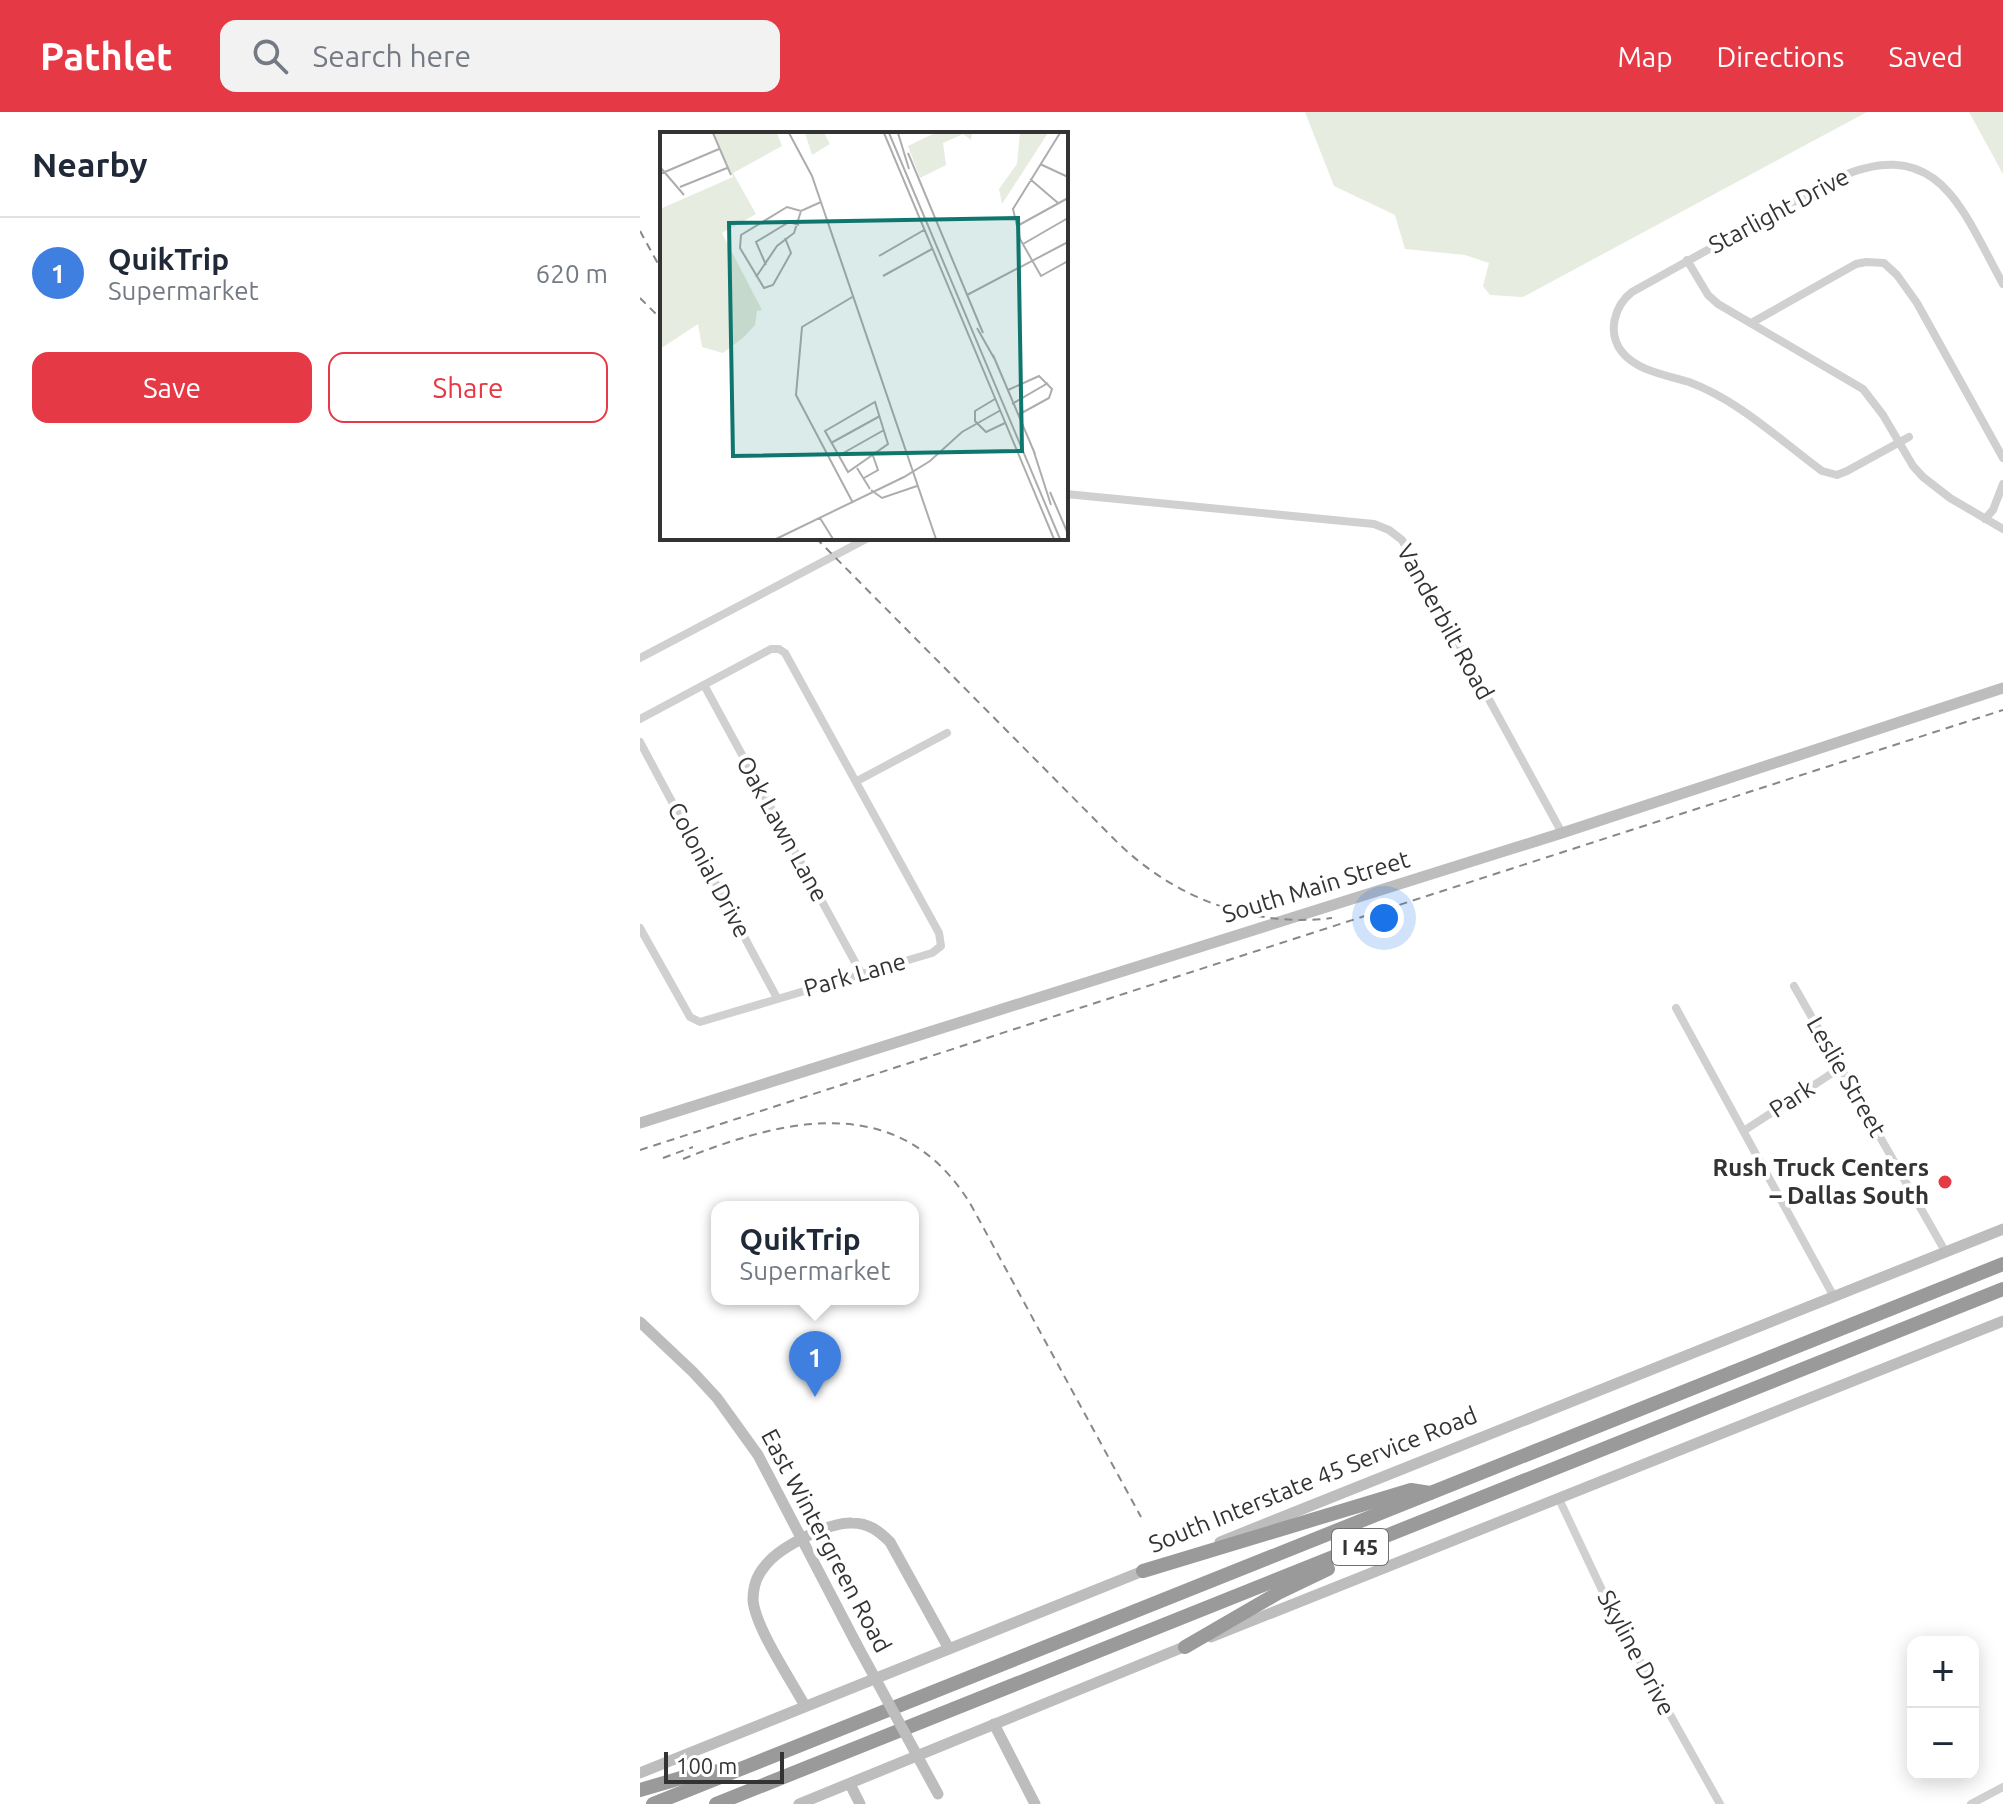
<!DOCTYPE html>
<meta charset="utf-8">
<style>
body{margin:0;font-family:Ubuntu,sans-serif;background:#f2f2f3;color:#1f2937}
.controls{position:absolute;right:24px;bottom:24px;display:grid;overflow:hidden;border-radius:16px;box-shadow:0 4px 20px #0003}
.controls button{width:72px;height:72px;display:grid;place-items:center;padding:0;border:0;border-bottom:2px solid #e0e1e3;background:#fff;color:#1f2937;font:40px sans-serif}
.scale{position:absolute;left:24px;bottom:20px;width:120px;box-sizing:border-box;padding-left:8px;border:4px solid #333;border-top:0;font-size:22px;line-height:28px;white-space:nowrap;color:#333;-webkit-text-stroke:6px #fff;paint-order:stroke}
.you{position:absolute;left:744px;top:806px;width:28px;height:28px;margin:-20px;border:6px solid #fff;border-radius:50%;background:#1a73e8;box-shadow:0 0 0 12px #1a73e833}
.badge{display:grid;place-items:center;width:52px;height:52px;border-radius:50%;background:#e63946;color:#fff;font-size:26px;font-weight:700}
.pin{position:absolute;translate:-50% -66px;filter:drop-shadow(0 2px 4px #0008)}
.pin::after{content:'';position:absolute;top:42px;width:28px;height:24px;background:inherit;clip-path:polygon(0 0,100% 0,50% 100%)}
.popup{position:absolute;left:71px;top:1089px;width:208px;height:104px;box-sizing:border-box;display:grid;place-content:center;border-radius:16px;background:#fff;filter:drop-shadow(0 2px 6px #0005);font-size:26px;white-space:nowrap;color:#747a83}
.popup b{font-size:30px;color:#1f2937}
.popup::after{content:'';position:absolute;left:50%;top:100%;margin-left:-16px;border:16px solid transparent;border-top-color:#fff}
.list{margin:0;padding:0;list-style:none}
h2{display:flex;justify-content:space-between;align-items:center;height:104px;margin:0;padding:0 32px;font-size:34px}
h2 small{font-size:26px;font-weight:400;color:#747a83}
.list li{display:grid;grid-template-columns:52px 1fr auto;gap:24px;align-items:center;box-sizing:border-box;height:112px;padding:0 32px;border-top:2px solid #e0e1e3}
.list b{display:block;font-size:30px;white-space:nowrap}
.list p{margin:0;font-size:26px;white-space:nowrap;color:#747a83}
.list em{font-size:26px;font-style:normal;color:#747a83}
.actions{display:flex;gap:16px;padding:24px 32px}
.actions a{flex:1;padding:18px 0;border:2px solid #e63946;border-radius:16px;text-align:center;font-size:28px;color:#e63946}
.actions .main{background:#e63946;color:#fff}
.icon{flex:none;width:44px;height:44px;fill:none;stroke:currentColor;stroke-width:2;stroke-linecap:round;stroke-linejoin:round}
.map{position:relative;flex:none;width:1363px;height:1692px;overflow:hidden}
header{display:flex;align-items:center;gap:48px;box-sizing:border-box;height:112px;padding:0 40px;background:#e63946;color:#fff}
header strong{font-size:38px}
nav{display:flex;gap:44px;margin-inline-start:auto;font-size:28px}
.search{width:560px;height:72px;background:#f2f2f3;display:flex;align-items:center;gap:20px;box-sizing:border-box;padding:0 28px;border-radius:16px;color:#747a83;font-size:30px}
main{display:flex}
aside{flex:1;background:#fff}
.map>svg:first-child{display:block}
</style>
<header>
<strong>Pathlet</strong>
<div class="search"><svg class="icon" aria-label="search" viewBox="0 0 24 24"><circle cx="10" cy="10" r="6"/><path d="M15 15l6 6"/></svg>Search here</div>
<nav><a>Map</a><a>Directions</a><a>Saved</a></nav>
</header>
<main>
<aside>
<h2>Nearby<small></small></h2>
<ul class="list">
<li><span class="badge" style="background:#3f7fe0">1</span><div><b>QuikTrip</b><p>Supermarket</p></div><em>620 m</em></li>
</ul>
<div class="actions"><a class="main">Save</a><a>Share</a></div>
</aside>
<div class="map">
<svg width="1363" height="1692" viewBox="0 0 1363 1692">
<rect width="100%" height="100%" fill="#fff"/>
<g fill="#e6ecdf">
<path d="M665 0H1227L883 185 850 183 843 174 849 151 825 143 765 137 755 103 694 74Z"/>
<path d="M1329 0H1363V62Z"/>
</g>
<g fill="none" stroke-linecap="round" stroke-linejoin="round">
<g stroke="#d0d0d0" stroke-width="8">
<path d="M1047 148 1068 183 1078 192 1223 277 1243 303 1273 354 1283 365 1310 386 1363 417"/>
<path d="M1113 210 1216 152 1226 150 1244 151 1257 163 1277 191 1363 346"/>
<path d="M1269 325 1207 359 1197 363 1182 359C1140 328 1098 288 1049 270 1027 263 997 259 982 240 967 221 974 194 992 180L1197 66C1299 21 1322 98 1363 172"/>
<path d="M426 382 734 412 749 418 762 428 922 721"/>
<path d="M1345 407 1353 398 1363 372"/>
<path d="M0 546 228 426"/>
<path d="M64 573 221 861"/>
<path d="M0 607 131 537H139L145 541 299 821 301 834 292 841 60 910 50 905 0 816"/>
<path d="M0 630 137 886"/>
<path d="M217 669 307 621"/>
<path d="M1154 874 1305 1139"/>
<path d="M1036 896 1193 1183"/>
<path d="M1105 1018 1200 956"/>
<path d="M919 1387 971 1497 1080 1692"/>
<path d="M1331 1692 1363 1675"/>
</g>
<g stroke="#bdbdbd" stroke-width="11">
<path d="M0 1011 922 721 1363 576"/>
<path d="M0 1210 53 1260 77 1286 118 1343 216 1531"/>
<path d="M580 1430 1363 1117"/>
<path d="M571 1525 1363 1209"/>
<path d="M165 1594C151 1568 115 1515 113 1488 113 1476 117 1463 125 1454 139 1435 189 1410 212 1411 229 1411 239 1419 250 1430L308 1535"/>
<path d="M354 1612 395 1692"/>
<path d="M0 1661 508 1457"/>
<path d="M210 1672 220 1692"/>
<path d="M159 1692 551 1532"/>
</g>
<g stroke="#9a9a9a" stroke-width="14">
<path d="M503 1459 771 1378 790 1381"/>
<path d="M545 1535 638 1481 688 1457"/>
<path d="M0 1678 58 1661 81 1659"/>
<path d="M13 1692 1363 1152"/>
<path d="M76 1692 1363 1177"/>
</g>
<g stroke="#888" stroke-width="2" stroke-dasharray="8 6" stroke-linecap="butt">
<path d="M0 119 22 159"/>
<path d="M0 186 22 208"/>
<path d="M176 426 478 731C535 786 613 816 692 806"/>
<path d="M0 1038 1363 598"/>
<path d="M23 1046 53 1035"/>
<path d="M43 1047C148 1005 262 979 331 1093L501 1405"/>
</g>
<path stroke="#bdbdbd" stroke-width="11" d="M216 1531 298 1682"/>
</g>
<circle fill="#e63946" stroke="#fff" stroke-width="3" cx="1305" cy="1070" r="8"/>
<g text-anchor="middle" stroke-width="8" stroke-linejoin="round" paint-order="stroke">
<rect fill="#fff" stroke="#707070" stroke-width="2" x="692" y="1417" width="56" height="36" rx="6"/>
<g font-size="22" font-weight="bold" fill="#333">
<text x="720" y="1443">I 45</text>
</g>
<g font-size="24" fill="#333" stroke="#fff">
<text transform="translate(1139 99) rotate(-28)" y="8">Starlight Drive</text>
<text transform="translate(805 510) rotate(61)" y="8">Vanderbilt Road</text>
<text transform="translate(142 717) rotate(61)" y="8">Oak Lawn Lane</text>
<text transform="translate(69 758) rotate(62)" y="8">Colonial Drive</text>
<text transform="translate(676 775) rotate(-17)" y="8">South Main Street</text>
<text transform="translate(215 863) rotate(-16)" y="8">Park Lane</text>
<text transform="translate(1206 965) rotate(60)" y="8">Leslie Street</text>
<text transform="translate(1152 987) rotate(-33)" y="8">Park</text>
<text transform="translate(673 1368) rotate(-22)" y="8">South Interstate 45 Service Road</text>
<text transform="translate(186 1429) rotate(62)" y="8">East Wintergreen Road</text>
<text transform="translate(996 1541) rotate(62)" y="8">Skyline Drive</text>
</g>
<g font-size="24" font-weight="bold" fill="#333" stroke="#fff" text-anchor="end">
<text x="1289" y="1064">Rush Truck Centers<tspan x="1289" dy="28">– Dallas South</tspan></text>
</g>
</g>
<g transform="translate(20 20)">
<rect width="408" height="408" fill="#fff"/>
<path d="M54 1H117L122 14 73 41 96 82 62 101 102 178 97 179 95 193 84 205 63 221 42 215 38 192 0 217V77L73 45Z" fill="#e6ecdf"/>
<path d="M145 1H164L170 12 152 23ZM275 1H312L311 8 303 2 283 11 286 33 260 46 248 14ZM360 1H388L342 72 339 57 357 32Z" fill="#e6ecdf"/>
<path fill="none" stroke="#adadad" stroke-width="2" d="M53 1 71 43M129 1 152 44 276 407M224 1 394 407M229 1 400 407M238 1 249 37M400 1 353 77 360 107 381 144 408 129M248 21 323 201M380 32 408 45M0 35 24 63M0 42 59 17M370 47 398 71M20 55 67 36M359 93 408 66M125 106 131 121 113 153 104 156 80 116 81 103 127 75 141 79 161 70M363 112 408 86M219 124 264 98M106 133 96 110 129 90 139 93M223 144 272 117M96 145 117 114 134 101 141 79M307 163 408 110M317 196 334 226M333 223 375 322M348 258 379 244 392 257 389 266 358 283M335 267 315 279V289L326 300 345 291M215 270 228 312 188 340 165 299ZM352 272 388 251M171 311 220 284M373 317 391 373M178 324 224 298M197 336 210 357M204 346 218 338 212 321M211 358 222 366 257 354M390 360 408 402M193 371 136 263 142 195 194 164M160 386 173 407M116 407 244 345 270 329 302 300 341 278"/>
<path fill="#0f766e" fill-opacity="0.15" stroke="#0f766e" stroke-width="4" d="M358 86 362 319 73 324 69 91Z"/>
<rect width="408" height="408" fill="none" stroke="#333" stroke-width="4"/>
</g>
</svg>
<div class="controls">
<button>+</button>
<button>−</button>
</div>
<div class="scale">100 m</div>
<div class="you"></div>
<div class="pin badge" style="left:175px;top:1285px;background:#3f7fe0">1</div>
<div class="popup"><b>QuikTrip</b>Supermarket</div>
</div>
</main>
